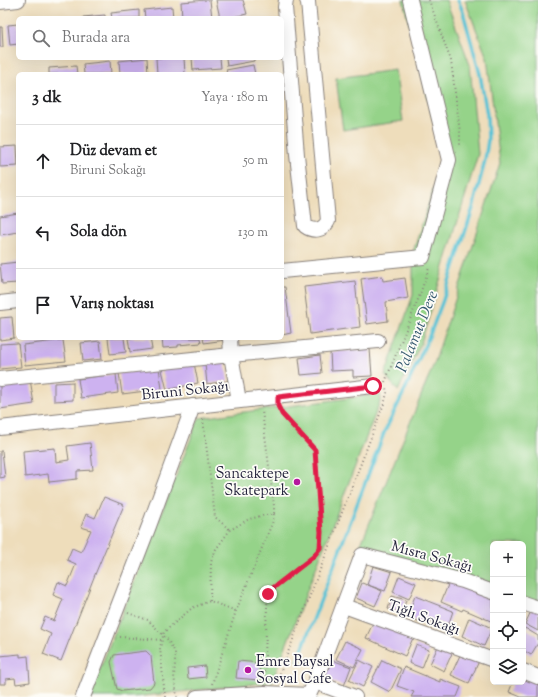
<!DOCTYPE html>
<html lang="tr">
<meta charset="utf-8">
<style>
body{margin:0;font-family:"Sorts Mill Goudy",serif;background:#f6f6f6;color:#202124}
.controls{position:absolute;right:12px;bottom:12px;display:grid;overflow:hidden;border-radius:6px;box-shadow:0 4px 16px #0002}
.controls button{width:36px;height:36px;display:grid;place-items:center;padding:0;border:0;border-bottom:1px solid #e0e0e0;background:#fff;color:#202124;font:20px sans-serif}
.stop{position:absolute;width:12px;height:12px;margin:-9px;border:3px solid #e11d48;border-radius:50%;background:#fff}
.stop.end{background:#e11d48;border-color:#fff;box-shadow:0 1px 4px #0008}
.list{margin:0;padding:0;list-style:none}
h2{display:flex;justify-content:space-between;align-items:center;height:52px;margin:0;padding:0 16px;font-size:17px}
h2 small{font-size:13px;font-weight:400;color:#757577}
.list li{display:grid;grid-template-columns:26px 1fr auto;gap:12px;align-items:center;box-sizing:border-box;height:72px;padding:0 16px;border-top:1px solid #e0e0e0}
.list b{display:block;font-size:15px;white-space:nowrap}
.list p{margin:0;font-size:13px;white-space:nowrap;color:#757577}
.list em{font-size:13px;font-style:normal;color:#757577}
.icon{flex:none;width:22px;height:22px;fill:none;stroke:currentColor;stroke-width:2;stroke-linecap:round;stroke-linejoin:round}
.map{position:relative;flex:none;width:538px;height:697px;overflow:hidden}
.search{position:absolute;background:#fff;box-shadow:0 4px 16px #0002;left:16px;top:16px;width:268px;height:44px;display:flex;align-items:center;gap:10px;box-sizing:border-box;padding:0 14px;border-radius:6px;color:#757577;font-size:15px}
.panel{position:absolute;background:#fff;box-shadow:0 4px 16px #0002;left:16px;top:72px;width:268px;height:268px;border-radius:6px}
.map>svg:first-child{display:block}
</style>
<div class="map">
<svg width="538" height="697" viewBox="0 0 538 697">
<rect width="100%" height="100%" fill="#fdfcf7"/>
<filter id="ink" filterUnits="userSpaceOnUse"><feTurbulence type="fractalNoise" baseFrequency=".025" numOctaves="2"/><feDisplacementMap in="SourceGraphic" scale="8" xChannelSelector="R" yChannelSelector="G"/><feConvolveMatrix kernelMatrix="1 2 1 2 8 2 1 2 1" color-interpolation-filters="sRGB"/></filter>
<filter id="wash" filterUnits="userSpaceOnUse"><feTurbulence type="fractalNoise" baseFrequency=".012" numOctaves="4" result="noise"/><feDisplacementMap in="SourceGraphic" scale="16" xChannelSelector="R" yChannelSelector="G"/><feGaussianBlur stdDeviation="0.9" result="paint"/><feColorMatrix in="noise" values="0 0 0 0 0 0 0 0 0 0 0 0 0 0 0 0 0 1.4 0 .05"/><feComposite in="paint" operator="in"/></filter>
<g filter="url(#wash)">
<rect width="100%" height="100%" fill="#edb"/>
<g fill="#95d389" stroke="#5c7a62">
<path d="M403 0H446L470 65 478 154 421 343 398 391 385 375 413 295V252L443 159Z"/>
<path d="M465 0H538V610L523 605V544H493V595L359 549 435 361 500 163 487 58Z"/>
<path d="M395 70 403 121 343 130 336 78Z"/>
<path d="M380 394 381 399 272 682 133 697H89L199 418Z"/>
</g>
<g fill="none" stroke-linecap="round" stroke-linejoin="round">
<path stroke="#5ac3d6" stroke-width="3.5" d="M298 660 384 433 404 392 430 334 443 300 473 208 485 160 488 140 487 115 480 74 463 12 458 0"/>
</g>
<g id="blocks">
<g fill="#cdb2f0">
<path d="M206 0H210L212 18H182L181 2Z"/>
<path d="M216 0H243L247 14 228 18H220Z"/>
<path d="M172 7 173 18H145L144 10Z"/>
<path d="M139 10V18H112L111 13Z"/>
<path d="M105 15V18H83V17Z"/>
<path d="M18 24V44L10 45 8 25Z"/>
<path d="M0 27H2L3 47H0Z"/>
<path d="M147 58 148 74H120L119 61Z"/>
<path d="M156 58H184L185 74H157Z"/>
<path d="M192 58H220L221 68 193 70Z"/>
<path d="M226 58H254V61L227 66Z"/>
<path d="M110 61 111 74H84L83 64Z"/>
<path d="M253 65 255 74H227L226 70Z"/>
<path d="M76 66 77 74H49V68Z"/>
<path d="M17 146 18 166 0 167V147Z"/>
<path d="M18 213V232L0 235V216Z"/>
<path d="M18 262V283L2 284 0 264Z"/>
<path d="M382 276 383 281 405 278 408 298 386 302 388 321 367 324 361 279Z"/>
<path d="M355 281 360 327 310 334 304 287Z"/>
<path d="M282 287H285L291 333 282 335Z"/>
<path d="M12 317 14 338 0 340V318Z"/>
<path d="M108 338H124L126 352 110 354Z"/>
<path d="M128 338H150L152 349 130 352Z"/>
<path d="M162 338H200L201 343 178 345V347L163 348Z"/>
<path d="M203 338H224L225 340 204 343Z"/>
<path d="M63 340 66 361 25 365 23 345Z"/>
<path d="M100 341 102 359 83 361 81 343Z"/>
<path d="M18 343 21 367 0 369V344Z"/>
<path d="M370 349 372 376 353 377V370L331 371 330 352Z"/>
<path d="M320 355 322 373 301 375 299 358Z"/>
<path d="M225 361 228 381 207 384 205 364Z"/>
<path d="M194 363 198 383 167 390 162 370Z"/>
<path d="M159 368 162 389 122 394 119 373Z"/>
<path d="M116 374 118 393 81 398 78 379Z"/>
<path d="M30 379 34 404 0 409V384Z"/>
<path d="M73 382V400L54 401V383Z"/>
<path d="M90 443 93 470 77 471V479L49 482 48 474 25 477 23 451 55 448 56 462 69 460 67 446Z"/>
<path d="M0 451H2L5 477 0 478Z"/>
<path d="M104 497 124 505 96 572 61 661 43 654 51 634 40 629 45 617 54 621 63 599 53 595 58 582 67 586 76 564 67 560 72 548 81 552 91 530 81 527 86 514 95 518Z"/>
<path d="M373 566 392 572 385 591 368 585 382 591 375 606 356 598 362 583 367 585Z"/>
<path d="M399 576 416 583 409 599 393 592Z"/>
<path d="M450 580 493 597V622L463 609 462 611 441 602Z"/>
<path d="M392 596 406 600 402 613 388 609Z"/>
<path d="M415 596 453 611 448 626 428 619 426 624 407 617Z"/>
<path d="M533 607 538 610V631L525 624Z"/>
<path d="M469 618 492 628 484 646 462 636Z"/>
<path d="M374 621 413 638 405 656 366 638Z"/>
<path d="M525 628 538 636V643L531 655 523 650V631Z"/>
<path d="M345 641 363 649 354 667 336 659Z"/>
<path d="M440 642 454 649 444 671 430 664Z"/>
<path d="M416 645 429 650 422 668 409 663Z"/>
<path d="M146 651 151 656 154 683 150 688 122 691 117 689 111 662 114 655Z"/>
<path d="M461 653 479 661 469 683 451 675Z"/>
<path d="M20 654V657L28 656 30 682 16 684 15 678 6 679V684H0V656Z"/>
<path d="M332 660 351 667 344 686 324 679Z"/>
<path d="M359 660 373 667 363 687 349 680Z"/>
<path d="M382 660 401 669 390 692 371 682Z"/>
<path d="M238 661 260 663 259 680 236 678Z"/>
<path d="M205 666 206 677 188 679 187 668Z"/>
<path d="M404 667 440 682V679L461 687 457 697H411L414 692 397 686Z"/>
<path d="M523 675 538 680V697H521L509 692 513 682H523Z"/>
</g>
</g>
</g>
<g filter="url(#ink)">
<use href="#blocks" fill-opacity="0" stroke="#88807b" stroke-width="1"/>
<g fill="none" stroke-linecap="round" stroke-linejoin="round">
<defs>
<g id="minor">
<path d="M286 0 285 7 297 155 305 226C313 232 323 231 328 221L308 2 307 0"/>
<path d="M0 2 18 0"/>
<path d="M282 271 423 257 449 160 410 0"/>
<path d="M0 303 18 301"/>
<path d="M230 338 231 355 239 401"/>
<path d="M0 379 231 355 378 341"/>
<path d="M0 428 373 386"/>
<path d="M523 603 538 608"/>
<path d="M344 606 493 660"/>
<path d="M523 671 538 677"/>
<path d="M315 682 355 697"/>
<path d="M83 697 149 526 193 406"/>
<path d="M197 697 264 693 309 695"/>
<path d="M308 697 315 682 362 555 463 581 493 592"/>
</g>
</defs>
<use href="#minor" stroke="#88807b" stroke-width="16"/>
<g stroke="#88807b" stroke-width="2" stroke-dasharray="1 3" stroke-linecap="butt">
<path d="M429 0 451 61 460 132V146"/>
<path d="M385 382 419 297 429 268"/>
<path d="M203 419 215 517 230 530"/>
<path d="M210 601 211 562 216 549 230 530 249 519 274 513V506L262 411"/>
<path d="M128 613 148 620 167 639 175 652V664L174 676 177 697"/>
<path d="M120 637 162 640"/>
<path d="M264 680 267 607 268 594 273 588 313 557 320 548 321 532 315 449 282 414 280 409"/>
<path d="M277 681 385 401 387 393 386 388"/>
<path d="M212 684 236 611 273 521 274 513"/>
<path d="M165 697 160 648 164 632 192 608 210 601 236 611"/>
</g>
<use href="#minor" stroke="#fff" stroke-width="14"/>
</g>
</g>
<g fill="none" stroke-linecap="round" stroke-linejoin="round" filter="url(#ink)">
<path stroke="#e11d48" stroke-width="5" d="M268 594 273 588 313 557 320 548 321 532 315 450 282 414 278 406V397L373 386"/>
</g>
<g fill="#b5179e" stroke="#fdfcf7" stroke-width="1.5">
<circle cx="297" cy="482" r="4"/>
<circle cx="248" cy="670" r="4"/>
</g>
<g text-anchor="middle" stroke-width="3.5" stroke-linejoin="round" paint-order="stroke">
<g font-size="15" fill="#22223b" stroke="#fdfcf7">
<text transform="translate(185 390) rotate(-6)" y="5">Biruni Sokağı</text>
<text transform="translate(432 556) rotate(15)" y="5">Mısra Sokağı</text>
<text transform="translate(424 617) rotate(20)" y="5">Tığlı Sokağı</text>
</g>
<g font-size="15" fill="#22223b" stroke="#fdfcf7" text-anchor="end">
<text x="289" y="478">Sancaktepe<tspan x="289" dy="17">Skatepark</tspan></text>
<text x="256" y="666" text-anchor="start">Emre Baysal<tspan x="256" dy="17">Sosyal Cafe</tspan></text>
</g>
<g font-size="16" font-style="italic" fill="#365a71" stroke="#fdfcf7">
<text transform="translate(416 331) rotate(-68)" y="6">Palamut Dere</text>
</g>
</g>
</svg>
<div class="controls">
<button>+</button>
<button>−</button>
<button><svg class="icon" aria-label="locate" viewBox="0 0 24 24"><circle cx="12" cy="12" r="6"/><path d="M12 2v4M12 18v4M2 12h4M18 12h4"/></svg></button>
<button><svg class="icon" aria-label="layers" viewBox="0 0 24 24"><path d="M12 4l9 5-9 5-9-5zM3 14l9 5 9-5"/></svg></button>
</div>
<div class="stop" style="left:373px;top:386px"></div>
<div class="stop end" style="left:268px;top:594px"></div>
<div class="search"><svg class="icon" aria-label="search" viewBox="0 0 24 24"><circle cx="10" cy="10" r="6"/><path d="M15 15l6 6"/></svg>Burada ara</div>
<section class="panel">
<h2>3 dk<small>Yaya · 180 m</small></h2>
<ul class="list">
<li><svg class="icon" aria-label="ahead" viewBox="0 0 24 24"><path d="M12 20V5M6 11l6-6 6 6"/></svg><div><b>Düz devam et</b><p>Biruni Sokağı</p></div><em>50 m</em></li>
<li><svg class="icon" aria-label="left" viewBox="0 0 24 24"><path d="M17 20v-9H6M10 6l-5 5 5 5"/></svg><div><b>Sola dön</b></div><em>130 m</em></li>
<li><svg class="icon" aria-label="arrive" viewBox="0 0 24 24"><path d="M6 21V4h12l-3 4 3 4H6"/></svg><div><b>Varış noktası</b></div></li>
</ul>
</section>
</div>
